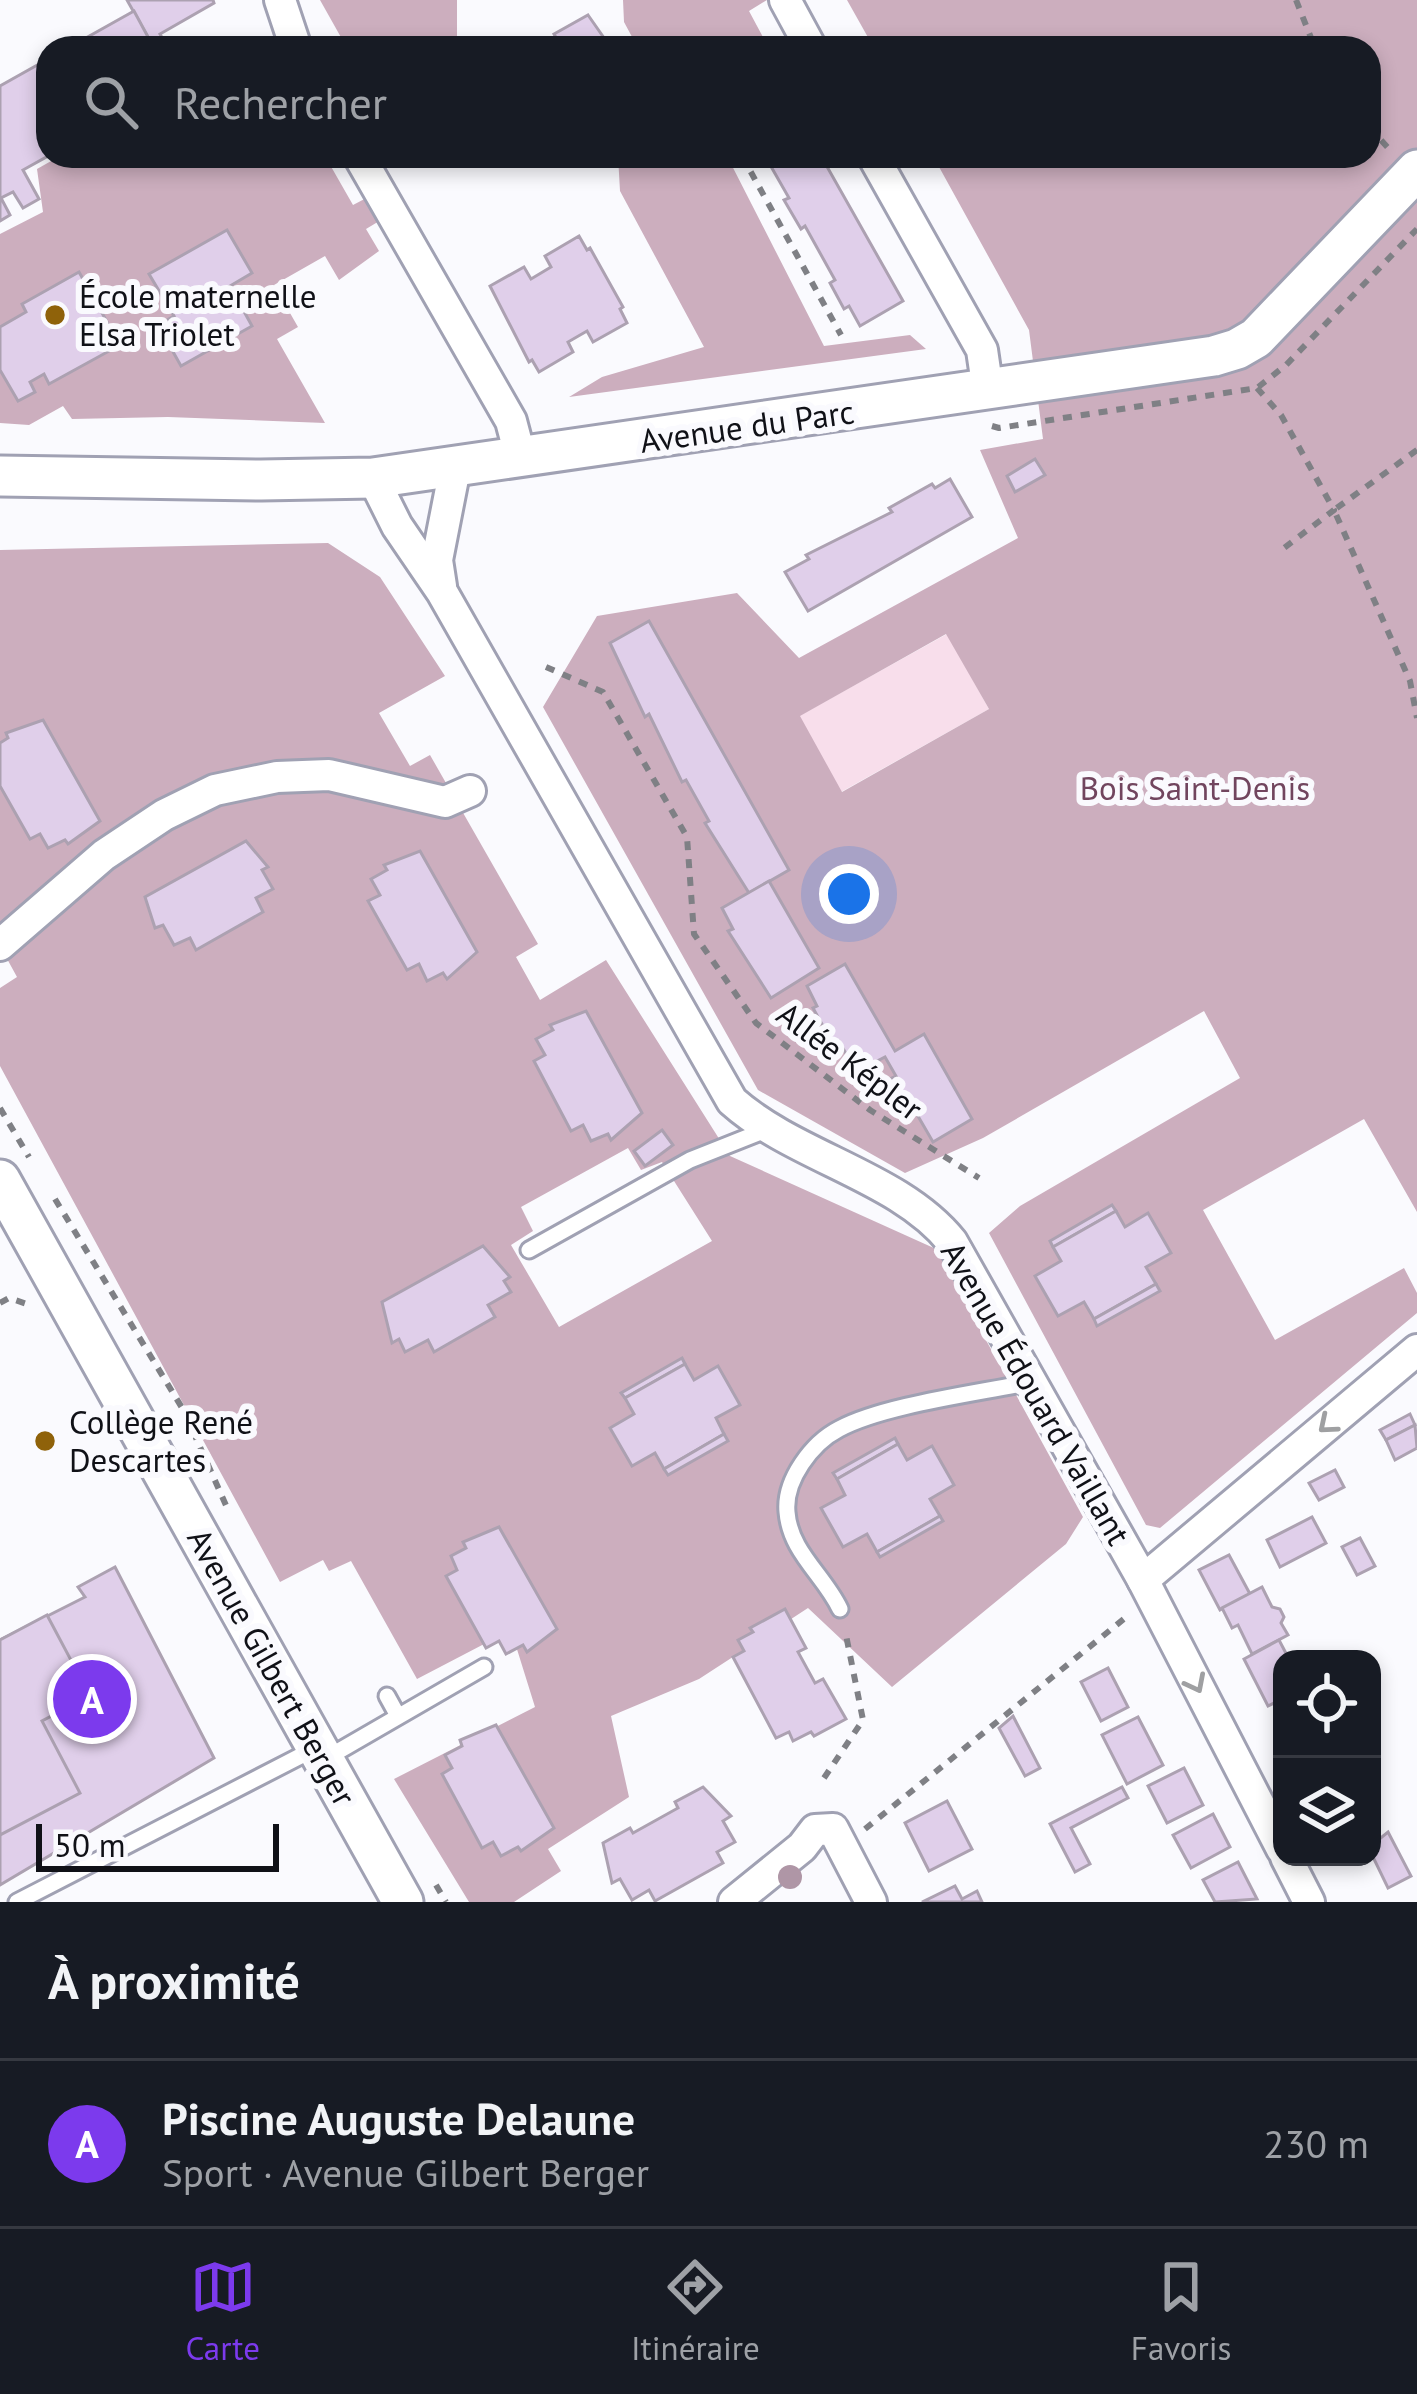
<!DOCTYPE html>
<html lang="fr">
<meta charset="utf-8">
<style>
body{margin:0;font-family:"PT Sans",sans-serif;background:#20242c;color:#f1f3f6}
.controls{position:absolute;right:36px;bottom:36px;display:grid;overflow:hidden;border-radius:24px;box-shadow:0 6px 18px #0003}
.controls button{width:108px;height:108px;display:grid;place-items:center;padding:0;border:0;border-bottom:3px solid #363941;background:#171b24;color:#f1f3f6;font:60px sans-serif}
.scale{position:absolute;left:36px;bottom:30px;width:243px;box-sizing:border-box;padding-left:12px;border:6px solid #101117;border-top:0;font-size:33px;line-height:42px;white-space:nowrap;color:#101117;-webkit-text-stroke:9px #fafafe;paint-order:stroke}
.you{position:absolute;left:849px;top:894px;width:42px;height:42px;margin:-30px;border:9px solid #fff;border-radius:50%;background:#1a73e8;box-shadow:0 0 0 18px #1a73e833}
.badge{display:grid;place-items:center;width:78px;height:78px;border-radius:50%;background:#7c3aed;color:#fff;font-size:39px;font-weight:700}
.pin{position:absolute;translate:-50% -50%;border:6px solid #fff;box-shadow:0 3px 12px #0006}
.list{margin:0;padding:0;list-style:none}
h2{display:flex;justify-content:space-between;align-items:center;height:156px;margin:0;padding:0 48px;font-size:51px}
h2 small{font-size:39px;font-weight:400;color:#9ea1a6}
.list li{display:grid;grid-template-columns:78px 1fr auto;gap:36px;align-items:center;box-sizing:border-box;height:168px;padding:0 48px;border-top:3px solid #363941}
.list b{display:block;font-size:45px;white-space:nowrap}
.list p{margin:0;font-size:39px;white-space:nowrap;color:#9ea1a6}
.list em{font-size:39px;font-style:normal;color:#9ea1a6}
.icon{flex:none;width:66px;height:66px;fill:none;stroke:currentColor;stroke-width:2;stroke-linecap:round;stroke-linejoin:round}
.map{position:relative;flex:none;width:1417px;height:1902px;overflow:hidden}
.search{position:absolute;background:#171b24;box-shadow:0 6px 18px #0003;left:36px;right:36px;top:36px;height:132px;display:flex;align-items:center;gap:30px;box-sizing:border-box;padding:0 42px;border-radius:36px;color:#9ea1a6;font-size:45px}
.sheet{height:324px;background:#171b24}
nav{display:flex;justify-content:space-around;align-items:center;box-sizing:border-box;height:168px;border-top:3px solid #363941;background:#171b24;font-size:33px;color:#9ea1a6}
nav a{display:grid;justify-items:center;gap:6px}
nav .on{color:#7c3aed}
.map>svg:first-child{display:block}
</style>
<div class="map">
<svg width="1417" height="1902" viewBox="0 0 1417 1902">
<rect width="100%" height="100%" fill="#fafafe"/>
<path fill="#f8deeb" d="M947 634 989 709 841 792 799 716Z"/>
<g fill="#ccaebe" fill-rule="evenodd">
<path d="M320 0H457V48H347Z"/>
<path d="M623 0H767L749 11 764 39 750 48H638L624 22Z"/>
<path d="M847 0H1417V1212L1364 1119 1203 1210 1275 1340 1404 1268 1417 1293V1313L1160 1528 1146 1525 989 1233 1020 1206 1240 1078 1204 1011 983 1138 905 1173 758 1090 543 707 597 616 737 593 799 658 1018 538 980 450 1043 439 1029 330 933 156H1369V48H874ZM946 634 989 709 842 792 800 716Z"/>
<path d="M60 156H325L353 205 374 194 386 217 366 229 379 251 339 280 325 256 274 285 298 327 277 339 325 423 168 417 72 419 63 406 29 425 0 423V234L43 212 37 169Z"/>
<path d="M618 156H727L824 346 910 335 926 349 569 397 602 377 704 347 620 191Z"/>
<path d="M328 543 380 577 445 676 379 713 410 766 430 755 538 944 516 957 540 1000 606 960 730 1156 936 1249 1083 1517 1066 1544 892 1687 808 1608 699 1679 611 1716 629 1797 548 1849 561 1871 514 1902H469L394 1779 535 1707 511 1630 417 1679 351 1561 329 1571 323 1560 280 1582 0 1066V988L17 977 0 946V550ZM628 1148 641 1170 662 1162 712 1241 559 1327 511 1245 533 1231 521 1207Z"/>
</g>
<g fill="#e0cfea" stroke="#aca1b1" stroke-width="3">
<path d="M127 0H213L214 3 160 34 167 47 154 48Z"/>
<path d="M134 11 154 48H68Z"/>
<path d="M588 15 611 48H551L559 43 554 34Z"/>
<path d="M48 59V156L23 170 39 199 23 208 13 192 1 198 10 215 0 221V86Z"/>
<path d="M765 156H821L903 301 860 326 849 306 844 309 830 283 835 280 805 226 801 229 784 200 789 198Z"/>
<path d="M227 230 252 273 230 286 252 326 181 366 158 325 174 316 149 274Z"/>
<path d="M579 236 587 250 590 248 623 307 620 309 627 323 593 342 587 331 568 342 573 352 539 372 532 360 529 362 490 286 524 267 531 279 551 267 545 256Z"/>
<path d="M79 272 120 345 49 384 44 374 30 382 35 392 18 401 0 370V327L26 312 22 304Z"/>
<path d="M1035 459 1045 475 1015 492 1007 476Z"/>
<path d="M950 479 972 517 808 611 785 572 809 559 806 555 892 512 889 508 932 484 935 488Z"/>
<path d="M649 621 789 870 749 893 705 823 709 821 686 780 682 782 649 714 645 717 610 643Z"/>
<path d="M43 720 100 821 68 844 65 840 48 848 40 834 30 839 0 786V743L8 738 6 733Z"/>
<path d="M246 841 268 867 262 870 273 889 256 898 263 912 196 950 190 938 174 945 163 925 155 928 145 897Z"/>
<path d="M420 851 477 952 447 979 443 973 427 981 419 964 407 970 368 901 380 895 371 879 387 870 384 865Z"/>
<path d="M769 881 819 968 771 998 728 931 733 929 722 908Z"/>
<path d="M845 964 895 1051 924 1034 972 1119 933 1142 915 1111 909 1114 890 1079 896 1076 885 1057 856 1072 839 1041 833 1044 813 1008 817 1006 807 986Z"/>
<path d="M586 1011 642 1113 611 1140 608 1134 591 1141 583 1125 571 1131 534 1061 545 1055 536 1039 553 1030 550 1025Z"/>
<path d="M662 1130 673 1145 645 1166 634 1151Z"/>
<path d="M1112 1205 1116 1211 1053 1247 1050 1241Z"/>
<path d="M1116 1211 1125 1227 1148 1213 1171 1253 1146 1267 1156 1284 1094 1319 1084 1302 1058 1316 1035 1276 1061 1261 1053 1247Z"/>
<path d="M483 1246 510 1277 504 1281 511 1292 488 1305 495 1317 434 1352 428 1340 405 1352 399 1339 392 1343 382 1302Z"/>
<path d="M1156 1284 1160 1291 1097 1326 1094 1319Z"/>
<path d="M682 1358 685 1364 625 1398 621 1393Z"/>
<path d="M685 1364 694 1380 718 1366 740 1405 716 1418 724 1434 664 1469 655 1453 632 1466 610 1428 634 1414 625 1398Z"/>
<path d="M1410 1414 1415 1425 1386 1440 1380 1430Z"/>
<path d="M1415 1425 1417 1448 1395 1460 1386 1440Z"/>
<path d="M724 1434 728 1441 668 1475 664 1469Z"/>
<path d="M895 1438 898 1444 837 1479 833 1473Z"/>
<path d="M898 1444 907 1460 932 1446 954 1485 930 1499 940 1516 877 1552 867 1534 843 1547 821 1508 845 1495 837 1479Z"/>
<path d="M1335 1470 1344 1487 1319 1500 1309 1483Z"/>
<path d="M940 1516 943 1521 880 1557 877 1552Z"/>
<path d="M1312 1517 1326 1543 1280 1567 1267 1540Z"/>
<path d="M499 1527 557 1629 527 1652 523 1645 506 1654 499 1641 486 1648 446 1576 457 1570 451 1556 466 1548 463 1542Z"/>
<path d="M1360 1538 1375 1566 1357 1575 1342 1547Z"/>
<path d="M1229 1555 1250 1594 1220 1610 1199 1570Z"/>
<path d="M115 1567 214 1758 0 1885V1640L85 1597 78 1587Z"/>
<path d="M1262 1587 1272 1607 1280 1609 1284 1617 1281 1623 1288 1635 1252 1654 1238 1625 1232 1628 1222 1608Z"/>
<path d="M785 1609 806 1648 798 1652 815 1683 823 1679 846 1719 814 1736 811 1732 793 1741 789 1732 776 1738 733 1657 744 1651 738 1640 753 1632 750 1628Z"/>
<path d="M47 1615 90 1696 42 1721 80 1793 0 1835V1640Z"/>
<path d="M1279 1640 1289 1659H1282V1699L1268 1706 1244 1659Z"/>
<path d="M1108 1668 1128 1707 1101 1721 1081 1682Z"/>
<path d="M1013 1716 1040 1768 1025 1776 999 1728Z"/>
<path d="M1138 1717 1163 1765 1127 1784 1102 1735Z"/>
<path d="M496 1725 554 1828 521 1851 518 1847 501 1856 493 1842 482 1848 442 1774 452 1768 445 1755 462 1746 460 1740Z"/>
<path d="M1184 1768 1203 1805 1167 1823 1148 1786Z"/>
<path d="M703 1787 731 1816 723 1821 735 1842 717 1852 723 1863 655 1901 649 1890 632 1900 620 1879 612 1883 603 1843 630 1828 633 1833 678 1808 675 1802Z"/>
<path d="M1122 1787 1128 1798 1071 1828 1090 1864 1075 1872 1050 1824Z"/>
<path d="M947 1801 972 1849 929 1871 905 1823Z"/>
<path d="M1213 1814 1230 1847 1191 1868 1173 1835Z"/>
<path d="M1388 1832 1411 1876 1388 1888 1372 1855V1845Z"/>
<path d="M1238 1862 1257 1899 1215 1902 1203 1880Z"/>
<path d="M955 1886 962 1899 977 1891 982 1902H922Z"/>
</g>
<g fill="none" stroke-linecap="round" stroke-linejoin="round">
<defs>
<g id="service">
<path d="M529 1250 690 1160 768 1129"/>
<path d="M840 1609C824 1575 790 1552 787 1512 784 1480 812 1443 839 1429 883 1405 979 1393 1031 1382"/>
<path d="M387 1696 398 1716"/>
<path d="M325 1759 484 1667"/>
<path d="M17 1902 316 1748"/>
</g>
<g id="minor">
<path d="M280 0 296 48"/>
<path d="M785 0 811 48"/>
<path d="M359 156 511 421 521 459"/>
<path d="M873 156 982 350 988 391"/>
<path d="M373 478 397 526 442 592 732 1101C796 1158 899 1176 952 1242L1143 1580 1282 1849"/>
<path d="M441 586 437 560 455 468"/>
<path d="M0 945 104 855 164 815 215 790 277 777 329 775 445 802 470 791"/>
<path d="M1143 1580 1417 1350"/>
<path d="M1286 1857 1309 1902"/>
<path d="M734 1902 802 1847 815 1830 833 1829 871 1902"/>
</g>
<g id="tertiary">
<path d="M0 476 261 480 373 478 1214 356 1237 349 1256 338 1417 170"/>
<path d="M0 1180 403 1902"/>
</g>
</defs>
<use href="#service" stroke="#a0a1b3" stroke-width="21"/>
<use href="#minor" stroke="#a0a1b3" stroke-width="36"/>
<use href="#tertiary" stroke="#a0a1b3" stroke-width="45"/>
<g stroke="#7f8085" stroke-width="6" stroke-dasharray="9 9" stroke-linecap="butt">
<path d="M1296 0 1315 48"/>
<path d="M1369 127 1391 151"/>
<path d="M742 156 841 335"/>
<path d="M1257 388 1281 415 1334 510 1284 548"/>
<path d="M992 426 999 428 1257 388 1286 365 1417 229"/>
<path d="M1417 450 1334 510 1410 681 1417 718"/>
<path d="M546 667 603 692 687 837 694 934 756 1023 870 1110 979 1178"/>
<path d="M0 1108 29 1157"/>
<path d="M55 1199 184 1411 229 1512"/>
<path d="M0 1303 9 1298 30 1305"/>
<path d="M824 1778 863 1720 845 1630"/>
<path d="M865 1829 1130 1614"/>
<path d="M436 1885 446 1902"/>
</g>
<use href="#service" stroke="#fff" stroke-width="15"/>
<use href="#minor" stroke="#fff" stroke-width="30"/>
<use href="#tertiary" stroke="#fff" stroke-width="39"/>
</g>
<circle fill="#af96a6" cx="790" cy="1877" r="12"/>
<defs><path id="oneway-chevron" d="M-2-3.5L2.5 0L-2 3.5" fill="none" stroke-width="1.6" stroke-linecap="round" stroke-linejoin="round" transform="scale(3)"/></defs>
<g stroke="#9fa0a2">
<use href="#oneway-chevron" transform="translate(1327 1425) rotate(140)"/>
<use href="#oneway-chevron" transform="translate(1196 1684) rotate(63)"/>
</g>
<g fill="#8f620a" stroke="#fafafe" stroke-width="4.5">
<circle cx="55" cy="315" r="12"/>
<circle cx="45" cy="1441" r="12"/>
</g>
<g text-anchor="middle" stroke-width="12" stroke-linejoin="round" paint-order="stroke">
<g font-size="33" fill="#101117" stroke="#fafafe" text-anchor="start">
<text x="79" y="308">École maternelle<tspan x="79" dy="38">Elsa Triolet</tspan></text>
<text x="69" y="1434">Collège René<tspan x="69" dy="38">Descartes</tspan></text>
</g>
<g font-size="33" fill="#101117" stroke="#fafafe">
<text transform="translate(747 426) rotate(-8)" y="12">Avenue du Parc</text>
<text transform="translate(850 1061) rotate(37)" y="12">Allée Képler</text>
<text transform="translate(1036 1393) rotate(60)" y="12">Avenue Édouard Vaillant</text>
<text transform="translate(272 1667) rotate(61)" y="12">Avenue Gilbert Berger</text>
</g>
<g font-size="33" fill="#71455e" stroke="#fafafe">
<text x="1195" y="800">Bois Saint-Denis</text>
</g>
</g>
</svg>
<div class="controls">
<button><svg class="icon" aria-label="locate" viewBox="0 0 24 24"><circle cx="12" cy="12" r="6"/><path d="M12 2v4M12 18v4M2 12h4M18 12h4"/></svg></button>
<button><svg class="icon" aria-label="layers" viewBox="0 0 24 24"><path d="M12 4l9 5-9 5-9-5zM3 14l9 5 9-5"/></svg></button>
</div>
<div class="scale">50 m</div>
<div class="you"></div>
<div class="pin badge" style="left:92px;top:1699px">A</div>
<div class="search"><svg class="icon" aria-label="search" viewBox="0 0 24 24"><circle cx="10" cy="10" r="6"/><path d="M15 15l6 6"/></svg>Rechercher</div>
</div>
<section class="sheet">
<h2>À proximité<small></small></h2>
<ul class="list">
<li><span class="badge">A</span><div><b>Piscine Auguste Delaune</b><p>Sport · Avenue Gilbert Berger</p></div><em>230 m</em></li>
</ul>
</section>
<nav>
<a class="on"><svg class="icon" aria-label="map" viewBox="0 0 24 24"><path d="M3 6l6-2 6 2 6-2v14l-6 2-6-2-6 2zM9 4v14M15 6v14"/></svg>Carte</a>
<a><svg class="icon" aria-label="directions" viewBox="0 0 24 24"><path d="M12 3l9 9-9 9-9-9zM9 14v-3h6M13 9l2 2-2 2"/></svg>Itinéraire</a>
<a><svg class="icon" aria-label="saved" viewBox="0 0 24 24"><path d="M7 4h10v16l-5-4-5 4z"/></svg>Favoris</a>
</nav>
